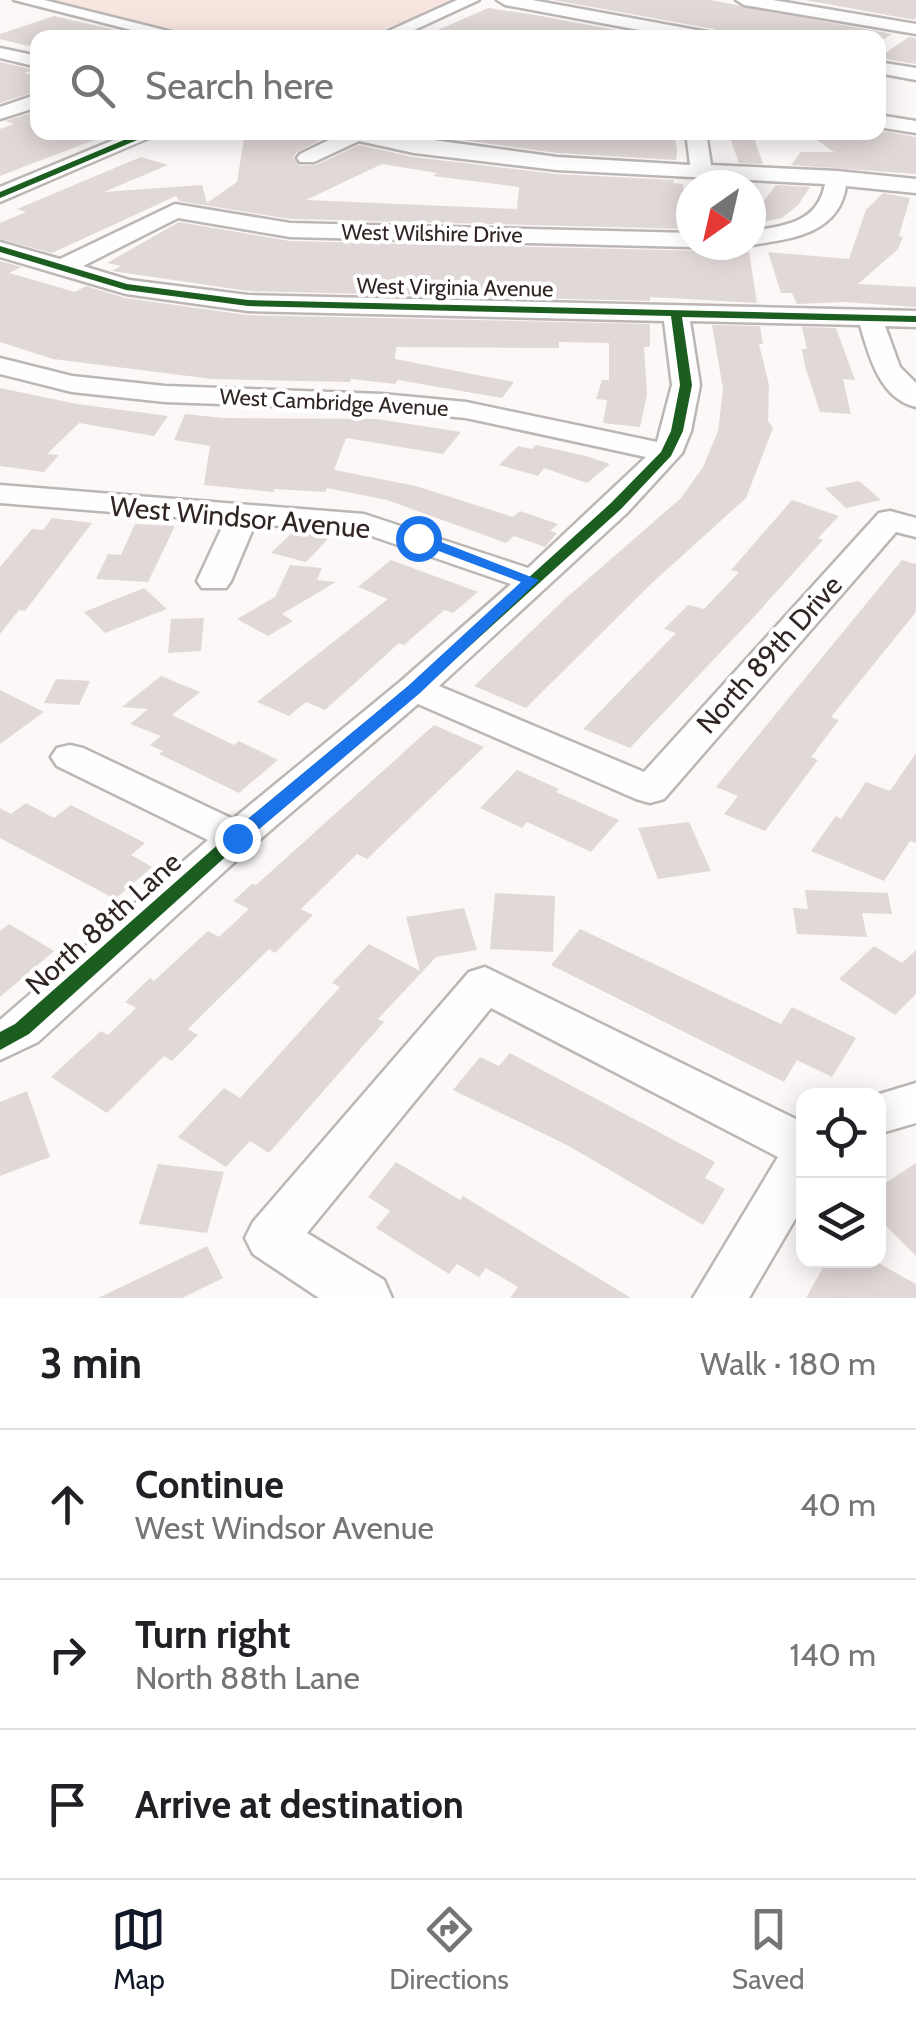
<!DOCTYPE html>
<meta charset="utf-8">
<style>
body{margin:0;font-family:Cabin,sans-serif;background:#f2f2f2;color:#202124}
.controls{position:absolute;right:30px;bottom:30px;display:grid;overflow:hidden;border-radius:20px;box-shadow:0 5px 25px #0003}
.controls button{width:90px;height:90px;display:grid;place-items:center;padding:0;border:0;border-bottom:2px solid #e0e0e0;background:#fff;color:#202124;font:50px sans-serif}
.compass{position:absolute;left:676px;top:170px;width:90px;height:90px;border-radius:50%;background:#fff;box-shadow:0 5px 25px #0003;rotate:214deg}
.stop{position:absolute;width:30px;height:30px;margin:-22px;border:8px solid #1a73e8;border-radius:50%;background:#fff}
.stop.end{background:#1a73e8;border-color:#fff;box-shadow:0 2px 10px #0008}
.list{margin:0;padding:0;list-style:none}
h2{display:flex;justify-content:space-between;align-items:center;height:130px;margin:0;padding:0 40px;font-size:42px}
h2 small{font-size:32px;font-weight:400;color:#757577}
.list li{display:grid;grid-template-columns:65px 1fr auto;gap:30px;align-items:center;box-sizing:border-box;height:150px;padding:0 40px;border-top:2px solid #e0e0e0}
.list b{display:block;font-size:38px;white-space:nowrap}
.list p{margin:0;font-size:32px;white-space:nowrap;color:#757577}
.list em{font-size:32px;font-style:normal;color:#757577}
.icon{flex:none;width:55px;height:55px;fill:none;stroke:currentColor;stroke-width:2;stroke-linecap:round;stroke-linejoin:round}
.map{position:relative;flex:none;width:916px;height:1298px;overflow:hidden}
.search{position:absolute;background:#fff;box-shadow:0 5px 25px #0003;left:30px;right:30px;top:30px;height:110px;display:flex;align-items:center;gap:25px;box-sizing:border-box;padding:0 35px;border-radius:20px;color:#757577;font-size:38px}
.sheet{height:580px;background:#fff}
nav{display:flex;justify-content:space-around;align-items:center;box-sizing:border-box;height:140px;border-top:2px solid #e0e0e0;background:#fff;font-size:28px;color:#757577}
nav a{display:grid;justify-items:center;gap:5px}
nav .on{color:#111827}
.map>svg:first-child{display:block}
</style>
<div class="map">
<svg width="916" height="1298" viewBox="0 0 916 1298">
<rect width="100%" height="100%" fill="#fbf8f7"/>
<path fill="#f9e5e0" d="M41 0H455L363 38 209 37Z"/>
<g fill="#e1d9d8" fill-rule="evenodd">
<path d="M553 0H710L892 34 884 39 830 30 818 38H725L714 29Z"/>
<path d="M805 0H916V18L914 20Z"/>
<path d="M488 8 530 14 659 38H420Z"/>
<path d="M54 16 116 30 115 38H38V52L29 50 37 48 0 39V34Z"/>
<path d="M909 37 916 38V64L878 58Z"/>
<path d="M0 62 34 70 24 73 38 77V91L0 103Z"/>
<path d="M38 111V132L112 133 0 176V129L14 124 5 121Z"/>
<path d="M245 132H307L326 137 297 152 293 158 300 166 316 165 359 145 413 157 557 174 674 180 673 183 683 184 688 229 290 219 179 201 176 196 52 253 0 239V223L26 212 17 209 141 157 168 165 104 192 202 185 207 203 237 182ZM382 164 437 173 433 176 519 187 517 209 306 200Z"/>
<path d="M406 132H470L521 140 522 132H674L677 151 676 160 557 153Z"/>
<path d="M806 132H889L916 137V174L791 165 801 152H834Z"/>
<path d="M729 135H753L763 164 739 163Z"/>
<path d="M776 185 810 187 798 205 782 218 751 224V218Z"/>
<path d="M883 193 910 198 899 236 903 237 898 249 858 284 916 287V307L845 302 797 304 792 293H781L768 252 849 259 866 210Z"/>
<path d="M179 222 290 241 749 252 757 303 650 297V301L248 291 112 271 121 266 107 263Z"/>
<path d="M0 261 22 267 9 273 75 292 86 286 125 298 247 315 650 324V347H644L647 395 640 427 603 423 607 400 596 399 602 380H609V343L559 342V348L396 347 395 359 514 382 502 398 398 380 395 384 351 379 350 382 212 379 53 359 0 342Z"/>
<path d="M712 325 760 326 763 344H759L769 385 768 421 773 428 746 498 652 583 526 708 474 686 565 599 681 498 703 467 718 431 723 389Z"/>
<path d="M802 327 836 328 855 380 843 379 851 414 820 412 805 366 802 349H807Z"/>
<path d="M0 388 77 404 168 416 154 436 79 423 47 454 59 455 44 472 0 466Z"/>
<path d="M185 414 223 418 377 419 461 432 443 454 346 438 334 470 416 486 513 517 520 511 558 524 550 531 557 533 545 547 514 536 506 543 387 500 327 488 325 492 275 489 273 492 204 485 210 446 174 440Z"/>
<path d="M536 445 586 456 610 464 587 483 544 468 538 476 499 465 518 446 532 449Z"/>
<path d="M859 481 881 500 846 508 825 488Z"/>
<path d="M792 500 839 516 818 538 823 540 752 619 630 748 583 729 676 633 664 629 688 605 704 609 739 572 731 570Z"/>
<path d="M52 518 92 523 25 611 19 610 0 634V567L32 529 43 530Z"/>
<path d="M135 524 175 526 148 582 96 579 108 554 121 555Z"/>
<path d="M294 531H296L328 539 306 562 271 553Z"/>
<path d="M391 560 478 592 453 613 444 610 404 645 399 643 325 710 306 702 289 716 257 702 388 599 358 587Z"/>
<path d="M902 560 916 564V612L831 717 839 720 811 757 818 760 765 831 724 814 738 796 716 787Z"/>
<path d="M290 565 322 568 317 580 336 582 282 614 293 621 268 636 237 619 275 597Z"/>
<path d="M144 588 167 609 105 633 84 612Z"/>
<path d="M204 618 201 651 168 653 171 619Z"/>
<path d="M161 676 200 692 172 715 234 745 239 741 278 760 239 793 159 754 163 751 150 745 161 736 130 724 148 709 122 707Z"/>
<path d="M56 679 90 681 79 705 44 703Z"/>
<path d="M0 690 44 712 0 744Z"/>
<path d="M434 725 484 747 367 859 357 854 301 909 313 915 275 953 269 949 188 1029 198 1035 172 1061 164 1056 107 1113 51 1077 101 1031 108 1035 136 1008 125 1002 150 978 154 981 208 931 219 937 249 909 233 901 252 884 256 885Z"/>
<path d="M916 753V843L910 841 884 881 811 851 836 816 841 819 866 782 890 791Z"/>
<path d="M517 770 559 789 556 792 619 820 591 852 527 822 522 828 480 808Z"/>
<path d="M26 803 54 818 71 805 145 843 131 855 152 867 115 899 0 838V808L11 814Z"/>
<path d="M689 822 711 871 658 879 638 828Z"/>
<path d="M805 890 888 893 892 914 862 913 867 937 797 934 793 908 808 909Z"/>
<path d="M495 893 555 896 553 952 490 949Z"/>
<path d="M464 908 477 950 436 957 378 1019 384 1022 269 1153 250 1141 226 1167 178 1137 224 1088 240 1098 340 987 332 983 369 944 420 971 406 917Z"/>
<path d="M9 924 54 951 0 997V931Z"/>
<path d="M580 929 781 1024 792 1007 856 1038 832 1077 797 1060 784 1082 551 965Z"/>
<path d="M874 946 902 963 916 950V994L895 1015 839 979Z"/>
<path d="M510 1053 715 1162 705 1178 725 1189 703 1225 569 1146 453 1090 480 1057 499 1066Z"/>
<path d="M27 1091 50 1157 0 1176V1102Z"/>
<path d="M396 1162 460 1200 463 1196 631 1298H510L518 1287 486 1268 479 1277 457 1264 449 1274 376 1228 390 1211 368 1197Z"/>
<path d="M916 1163V1256L878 1218V1188Z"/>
<path d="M158 1164 224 1172 207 1233 139 1224Z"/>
<path d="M207 1246 223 1278 182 1298H98Z"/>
<path d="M827 1260H873L916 1284V1298H806Z"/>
</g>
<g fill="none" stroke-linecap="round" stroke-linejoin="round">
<defs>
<g id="minor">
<path d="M14 0H44L196 38H163Z"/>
<path d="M457 0H479L397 38H373Z"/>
<path d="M497 0H532L713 33 721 38H682L505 5Z"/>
<path d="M736 0H773L916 24V34L744 5Z"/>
<path d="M0 48 38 56V67L0 58Z"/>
<path d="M878 62 916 68V80L878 73Z"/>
<path d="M38 94V107L0 119V107Z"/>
<path d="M878 115 916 121V133L878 127Z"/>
<path d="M133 132H162L0 202V187Z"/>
<path d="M333 132H375L557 157 690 165 686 132H706L711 165 837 171 916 179V193L846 186C839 234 791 239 751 245V231C784 226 818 223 825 184L557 170 414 153 359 141 314 162H300L297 158 300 154 337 136Z"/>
<path d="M175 204 290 223 691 233V245H699L691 247 290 237 178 218 83 266 129 280 248 295 916 311V327L885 326 900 367 916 383V407C880 399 869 356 860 325L690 321 700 385 691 431 682 453 627 513 439 686 644 772 879 513 890 511 916 518V537L896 532 664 799 650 803 636 799 418 704 251 847 38 1042 0 1060V1020L208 840 57 766 51 757 57 748 70 745 83 748 233 819 401 681 511 584 360 532 255 524 231 581 226 588H202L197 581 225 521 0 503V485L364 514 528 568 646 457 466 418 382 410 165 402 72 392 0 374V358L72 376 165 386 382 394 466 402 657 442 672 385 664 321 248 311 126 294 0 257V242L60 259Z"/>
<path d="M485 967 804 1123V1204L749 1298H693L778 1157 491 1008 307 1233 384 1280 392 1298H319L253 1254 245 1238 253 1222 469 972Z"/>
<path d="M916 1083V1123L878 1134V1096H873Z"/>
</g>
</defs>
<use href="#minor" stroke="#bcb6b4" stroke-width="5"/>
<use href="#minor" fill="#fefefe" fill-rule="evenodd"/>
<defs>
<g id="cycleway">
<path d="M143 132H156L0 198V192Z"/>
<path d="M0 246 127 284 248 300 916 316V322L682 317 692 385 683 431 671 456 621 509 419 692 243 841 29 1034 0 1050V1032L15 1024 231 833 409 686 611 503 661 452 671 431 680 385 671 316 248 306 126 290 0 252Z"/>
</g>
</defs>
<use href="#cycleway" stroke="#fff" stroke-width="6"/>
<use href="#cycleway" fill="#1b5e20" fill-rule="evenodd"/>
</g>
<path fill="#1a73e8" d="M412 535H423L539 580 420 693 244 842H231V833L408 686 521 582 412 541Z"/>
<g text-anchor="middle" stroke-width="8" stroke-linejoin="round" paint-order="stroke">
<g font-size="22" fill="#312623" stroke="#fff">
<text transform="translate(432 233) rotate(1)" y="8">West Wilshire Drive</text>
<text transform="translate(455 287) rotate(1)" y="8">West Virginia Avenue</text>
<text transform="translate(334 402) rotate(3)" y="8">West Cambridge Avenue</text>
</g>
<g font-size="28" fill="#312623" stroke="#fff">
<text transform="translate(240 517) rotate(5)" y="10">West Windsor Avenue</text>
<text transform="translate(769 654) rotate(-48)" y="10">North 89th Drive</text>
<text transform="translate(103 923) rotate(-42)" y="10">North 88th Lane</text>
</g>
</g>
</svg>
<div class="controls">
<button><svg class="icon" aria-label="locate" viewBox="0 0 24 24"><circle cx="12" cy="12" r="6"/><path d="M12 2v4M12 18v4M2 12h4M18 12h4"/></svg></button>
<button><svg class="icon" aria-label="layers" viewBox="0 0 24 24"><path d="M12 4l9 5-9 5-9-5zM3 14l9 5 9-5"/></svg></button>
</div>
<svg class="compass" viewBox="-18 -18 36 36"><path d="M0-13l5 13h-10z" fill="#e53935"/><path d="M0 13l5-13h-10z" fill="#757577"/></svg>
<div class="stop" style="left:418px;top:538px"></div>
<div class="stop end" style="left:237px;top:838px"></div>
<div class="search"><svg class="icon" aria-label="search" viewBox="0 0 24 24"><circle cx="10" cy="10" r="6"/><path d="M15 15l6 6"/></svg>Search here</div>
</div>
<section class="sheet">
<h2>3 min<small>Walk · 180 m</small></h2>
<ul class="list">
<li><svg class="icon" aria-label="ahead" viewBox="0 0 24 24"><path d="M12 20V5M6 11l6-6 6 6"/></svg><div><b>Continue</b><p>West Windsor Avenue</p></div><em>40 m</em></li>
<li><svg class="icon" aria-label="right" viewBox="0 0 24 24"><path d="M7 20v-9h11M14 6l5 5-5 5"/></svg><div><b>Turn right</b><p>North 88th Lane</p></div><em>140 m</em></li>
<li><svg class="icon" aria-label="arrive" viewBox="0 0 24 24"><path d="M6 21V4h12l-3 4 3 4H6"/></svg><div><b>Arrive at destination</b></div></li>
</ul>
</section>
<nav>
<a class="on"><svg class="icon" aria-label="map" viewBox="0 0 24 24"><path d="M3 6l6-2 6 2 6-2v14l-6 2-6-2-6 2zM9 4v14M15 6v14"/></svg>Map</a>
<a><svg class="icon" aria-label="directions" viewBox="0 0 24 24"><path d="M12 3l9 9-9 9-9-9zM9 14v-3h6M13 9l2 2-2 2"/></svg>Directions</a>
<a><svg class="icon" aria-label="saved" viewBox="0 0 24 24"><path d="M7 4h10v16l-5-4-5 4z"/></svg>Saved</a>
</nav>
